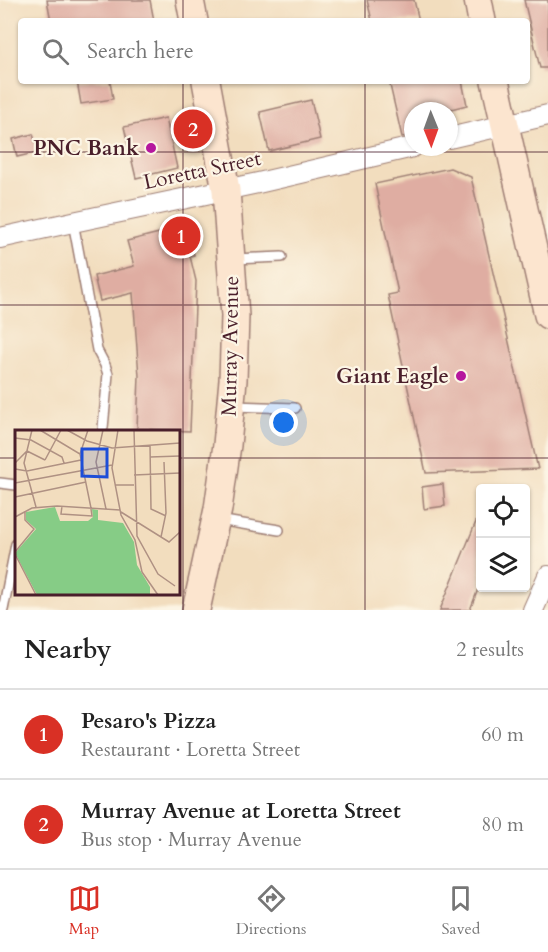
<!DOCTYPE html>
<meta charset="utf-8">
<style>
body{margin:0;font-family:Cardo,serif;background:#f2f2f2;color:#222}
.controls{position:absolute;right:18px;bottom:18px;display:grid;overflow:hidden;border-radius:6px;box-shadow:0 2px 4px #0004}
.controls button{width:54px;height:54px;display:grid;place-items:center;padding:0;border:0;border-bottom:2px solid #e0e0e0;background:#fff;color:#222;font:30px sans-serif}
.compass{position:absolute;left:404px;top:102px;width:54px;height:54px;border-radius:50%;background:#fff;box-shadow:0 2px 4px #0004;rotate:179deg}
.you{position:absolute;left:284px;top:423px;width:21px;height:21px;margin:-15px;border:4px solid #fff;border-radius:50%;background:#1a73e8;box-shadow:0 0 0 9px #1a73e833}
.badge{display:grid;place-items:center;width:39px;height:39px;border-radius:50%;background:#d93025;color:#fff;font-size:20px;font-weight:700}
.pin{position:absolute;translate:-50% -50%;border:3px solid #fff;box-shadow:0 2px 6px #0006}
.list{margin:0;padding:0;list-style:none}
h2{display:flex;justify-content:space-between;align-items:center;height:78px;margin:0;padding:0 24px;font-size:26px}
h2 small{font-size:20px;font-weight:400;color:#767676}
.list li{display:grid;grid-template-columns:39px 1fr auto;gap:18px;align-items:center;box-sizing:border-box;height:90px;padding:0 24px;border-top:2px solid #e0e0e0}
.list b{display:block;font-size:22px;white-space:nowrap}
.list p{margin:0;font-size:20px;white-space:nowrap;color:#767676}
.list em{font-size:20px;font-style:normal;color:#767676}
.icon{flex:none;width:33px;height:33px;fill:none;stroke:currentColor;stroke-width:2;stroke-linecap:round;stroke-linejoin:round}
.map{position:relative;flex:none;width:548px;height:610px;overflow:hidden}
.search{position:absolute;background:#fff;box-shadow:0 2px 4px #0004;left:18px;right:18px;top:18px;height:66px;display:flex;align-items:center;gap:15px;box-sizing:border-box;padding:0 21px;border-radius:6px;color:#767676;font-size:22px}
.sheet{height:258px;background:#fff}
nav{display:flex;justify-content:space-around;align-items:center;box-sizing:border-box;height:84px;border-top:2px solid #e0e0e0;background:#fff;font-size:16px;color:#767676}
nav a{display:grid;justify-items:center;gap:3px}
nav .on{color:#d93025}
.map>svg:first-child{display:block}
</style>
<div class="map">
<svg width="548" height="610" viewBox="0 0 548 610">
<rect width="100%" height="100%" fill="#fcf5e5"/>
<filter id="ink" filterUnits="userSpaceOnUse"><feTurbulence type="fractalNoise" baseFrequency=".0167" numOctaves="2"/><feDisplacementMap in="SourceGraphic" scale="12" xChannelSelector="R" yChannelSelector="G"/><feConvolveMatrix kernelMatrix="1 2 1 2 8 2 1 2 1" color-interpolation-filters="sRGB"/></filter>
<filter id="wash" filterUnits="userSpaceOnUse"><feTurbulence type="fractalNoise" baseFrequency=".008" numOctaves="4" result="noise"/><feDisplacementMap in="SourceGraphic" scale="24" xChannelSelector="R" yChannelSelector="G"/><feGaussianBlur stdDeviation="1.35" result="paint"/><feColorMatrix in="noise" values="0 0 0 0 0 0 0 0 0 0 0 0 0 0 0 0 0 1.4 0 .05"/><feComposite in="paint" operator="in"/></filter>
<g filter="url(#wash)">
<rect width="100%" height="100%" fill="#f2ddbe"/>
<g id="blocks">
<g fill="#dfada2">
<path d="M47 0H150L154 21H51Z"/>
<path d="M367 0H414L419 21H372Z"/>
<path d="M524 0H548V68H540Z"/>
<path d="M77 81H110L113 99 81 104Z"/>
<path d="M389 81H462L467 105 443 111H413V135L402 137Z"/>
<path d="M311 100 320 139 269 151 260 112Z"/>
<path d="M166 118 177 168 136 178 124 127Z"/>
<path d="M33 134 38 152 17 157 13 139Z"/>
<path d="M450 168 471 177 538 469 426 473 388 295 398 293 375 184Z"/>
<path d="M187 226 194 255 190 256 196 281 190 431 137 429 139 376 133 293 100 301 94 276 134 266 127 241Z"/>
<path d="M443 484 445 506 424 509 422 487Z"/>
<path d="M480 512V584L470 610H440Z"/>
</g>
</g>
</g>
<g filter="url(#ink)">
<use href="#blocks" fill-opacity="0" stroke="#9e7e74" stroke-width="1.5"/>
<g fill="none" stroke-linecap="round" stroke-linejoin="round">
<defs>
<g id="service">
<path d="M73 222 97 350 105 365 108 374 103 428"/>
<path d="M234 259 282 257"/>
<path d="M233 406 295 408"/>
<path d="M0 483 16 485"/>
<path d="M218 520 279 530"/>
<path d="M3 610 16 544"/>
</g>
<g id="minor">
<path d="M449 138 548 115"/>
<path d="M0 238 73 222 258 183 413 147"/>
<path d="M533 610 548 576"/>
</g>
<g id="secondary">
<path d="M190 0 194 21"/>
<path d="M478 0 482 21"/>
<path d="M495 81 548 315"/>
<path d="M196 610 218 509 227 445 233 380 235 316 226 190 206 81"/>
</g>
</defs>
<use href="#service" stroke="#9e7e74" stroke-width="12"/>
<use href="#minor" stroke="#9e7e74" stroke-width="22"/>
<use href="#secondary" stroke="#9e7e74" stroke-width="30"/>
<use href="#service" stroke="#fff" stroke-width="9"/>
<use href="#minor" stroke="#fff" stroke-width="20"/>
<use href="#secondary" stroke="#fce5cf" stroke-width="27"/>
</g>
</g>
<path fill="none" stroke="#4a1f2b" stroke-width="1.5" stroke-opacity="0.55" d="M183 0V21M365 0V21M183 81V610M365 81V610M0 152H548M0 305H548M0 458H16M178 458H548"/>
<g fill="#b5179e" stroke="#fcf5e5" stroke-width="2">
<circle cx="151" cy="148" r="6"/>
<circle cx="461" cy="376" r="6"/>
</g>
<g text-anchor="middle" stroke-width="4.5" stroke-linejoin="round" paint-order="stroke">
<g font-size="21" font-weight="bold" fill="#4a1f2b" stroke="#fcf5e5" text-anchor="end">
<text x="139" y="155">PNC Bank</text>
<text x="449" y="383">Giant Eagle</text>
</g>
<g font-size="21" fill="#4a1f2b" stroke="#fcf5e5">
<text transform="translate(202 170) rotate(-12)" y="7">Loretta Street</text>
<text transform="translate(230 346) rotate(-89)" y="7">Murray Avenue</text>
</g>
</g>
<g transform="translate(15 430)">
<rect width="165" height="165" fill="#f2ddbe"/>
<path d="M40 77 45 91H73L78 87 77 79 83 80V90L108 93 119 112 122 135 135 157V165H22L0 123 21 99 11 90V82Z" fill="#86cc86"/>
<path fill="none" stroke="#af9183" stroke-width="1.5" d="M17 0 9 33 21 77M25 0 65 24 76 78M52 0 72 11 97 18 165 13M88 0 81 32 91 79M103 0 97 38 106 85 120 110 127 142M119 0 122 106 143 144 160 156M0 8 16 10 47 27 49 33M135 15 136 79 151 86M65 24 73 0M135 27 165 26M30 30 46 0M0 33 12 21 30 30M0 39 12 41 66 30M119 45 165 43M0 53 97 35M100 55H119M165 63V85M0 67 71 52M47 76 46 84 77 86 76 79M106 82 154 112 165 102M0 87 17 78 42 76 105 80M146 107 151 83 149 32M0 122 19 99 10 90V81M0 124 21 165M127 142 143 165"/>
<path fill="#1d4ed8" fill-opacity="0.15" stroke="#1d4ed8" stroke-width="3" d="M67 19H92V47L67 46Z"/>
<rect width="165" height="165" fill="none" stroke="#4a1f2b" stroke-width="3"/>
</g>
</svg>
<div class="controls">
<button><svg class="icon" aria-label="locate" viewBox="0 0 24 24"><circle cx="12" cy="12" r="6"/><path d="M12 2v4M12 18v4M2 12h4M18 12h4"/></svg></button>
<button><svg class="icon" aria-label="layers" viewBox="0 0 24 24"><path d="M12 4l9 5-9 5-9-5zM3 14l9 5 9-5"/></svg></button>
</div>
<svg class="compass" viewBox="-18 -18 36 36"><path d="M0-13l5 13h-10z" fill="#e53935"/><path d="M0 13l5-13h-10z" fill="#767676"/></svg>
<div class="you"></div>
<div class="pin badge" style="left:181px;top:236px">1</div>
<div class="pin badge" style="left:193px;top:129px">2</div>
<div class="search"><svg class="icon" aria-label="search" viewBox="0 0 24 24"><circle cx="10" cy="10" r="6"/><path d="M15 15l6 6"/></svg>Search here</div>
</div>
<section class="sheet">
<h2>Nearby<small>2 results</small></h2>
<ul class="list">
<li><span class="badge">1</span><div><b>Pesaro's Pizza</b><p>Restaurant · Loretta Street</p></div><em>60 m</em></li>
<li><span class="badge">2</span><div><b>Murray Avenue at Loretta Street</b><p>Bus stop · Murray Avenue</p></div><em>80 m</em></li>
</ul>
</section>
<nav>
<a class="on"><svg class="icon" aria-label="map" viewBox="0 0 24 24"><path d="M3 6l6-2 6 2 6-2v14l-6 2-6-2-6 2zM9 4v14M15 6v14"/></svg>Map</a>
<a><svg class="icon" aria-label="directions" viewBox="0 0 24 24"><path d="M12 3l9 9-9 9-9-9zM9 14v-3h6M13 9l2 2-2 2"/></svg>Directions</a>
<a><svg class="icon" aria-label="saved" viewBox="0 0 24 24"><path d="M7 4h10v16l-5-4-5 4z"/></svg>Saved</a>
</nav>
